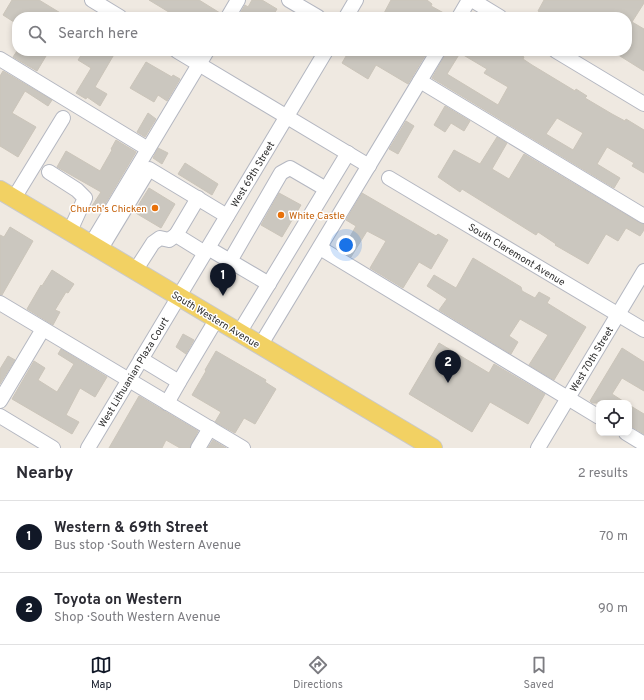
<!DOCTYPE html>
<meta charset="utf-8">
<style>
body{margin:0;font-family:Overpass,sans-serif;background:#f7f7f7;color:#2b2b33}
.controls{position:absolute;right:12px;bottom:12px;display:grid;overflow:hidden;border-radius:8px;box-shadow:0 2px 6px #0003}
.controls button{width:36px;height:36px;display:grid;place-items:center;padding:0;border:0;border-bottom:1px solid #e1e1e2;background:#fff;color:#2b2b33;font:20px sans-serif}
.you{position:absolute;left:346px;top:245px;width:14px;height:14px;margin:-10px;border:3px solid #fff;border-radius:50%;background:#1a73e8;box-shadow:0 0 0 6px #1a73e833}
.badge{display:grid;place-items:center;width:26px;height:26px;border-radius:50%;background:#111827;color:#fff;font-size:13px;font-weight:700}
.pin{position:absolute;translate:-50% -33px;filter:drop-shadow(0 1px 2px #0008)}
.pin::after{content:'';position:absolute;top:21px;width:14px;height:12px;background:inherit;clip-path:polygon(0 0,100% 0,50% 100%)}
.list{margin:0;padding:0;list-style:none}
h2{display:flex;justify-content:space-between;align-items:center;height:52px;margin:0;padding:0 16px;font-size:17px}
h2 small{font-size:13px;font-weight:400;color:#7c7c81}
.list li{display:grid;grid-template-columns:26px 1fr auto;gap:12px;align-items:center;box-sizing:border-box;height:72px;padding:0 16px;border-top:1px solid #e1e1e2}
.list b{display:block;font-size:15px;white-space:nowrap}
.list p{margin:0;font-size:13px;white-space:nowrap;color:#7c7c81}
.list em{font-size:13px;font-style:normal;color:#7c7c81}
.icon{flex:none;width:22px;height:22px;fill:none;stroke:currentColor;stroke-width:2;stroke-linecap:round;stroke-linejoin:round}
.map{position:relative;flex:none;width:644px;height:448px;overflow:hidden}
.search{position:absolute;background:#fff;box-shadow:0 2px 6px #0003;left:12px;right:12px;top:12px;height:44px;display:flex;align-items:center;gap:10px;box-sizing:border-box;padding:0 14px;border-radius:16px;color:#7c7c81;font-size:15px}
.sheet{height:196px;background:#fff}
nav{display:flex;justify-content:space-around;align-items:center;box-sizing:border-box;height:56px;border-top:1px solid #e1e1e2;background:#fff;font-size:11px;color:#7c7c81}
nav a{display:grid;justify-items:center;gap:2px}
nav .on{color:#111827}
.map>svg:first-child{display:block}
</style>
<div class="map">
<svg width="644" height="448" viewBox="0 0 644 448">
<rect width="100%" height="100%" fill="#efe9e1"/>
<g fill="#cbc7bf" stroke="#cbc5ba" fill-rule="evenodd">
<path d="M12 0H39L67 17H17V24L3 15Z"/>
<path d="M149 0H199L220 13V17H177Z"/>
<path d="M252 0H262L277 9 272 17H266L259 13 258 14 264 17H238L245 5 248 7Z"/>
<path d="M391 0H427L432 4 431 6 451 17H382Z"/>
<path d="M544 0H644V3L632 22 644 29V71L612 51H627V17H548L538 11Z"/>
<path d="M17 51H49L37 71 13 57Z"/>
<path d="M84 51H116L95 87 107 94 100 106 87 97 86 99 76 93 90 70 91 68 78 60Z"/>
<path d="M349 51H420L426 54 408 84 376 65 368 79 342 63Z"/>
<path d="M446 51H514L524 57 523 59 532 65 575 91 576 89 587 96 585 98 612 114 625 121 626 119 644 130V173L632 166 634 163 607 147 597 164 620 178 614 188 432 78 445 55ZM460 53 487 69 484 73 508 87 498 105 447 74ZM557 118 583 133 573 150 546 134Z"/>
<path d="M146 62 172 77 173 75 180 79 167 101 158 95 154 102 130 88Z"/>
<path d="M3 71 52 100 48 106 25 91 12 113 36 127 18 157 0 146V76Z"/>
<path d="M445 106 470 121 464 131 451 123 445 132 434 125Z"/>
<path d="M148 113 156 119 145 137 137 132Z"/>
<path d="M406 121 414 126 398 154 389 149Z"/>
<path d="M497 137 507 143 492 169 509 179 524 154 640 223 644 224V230L640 236 626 228 618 241 606 234 588 264 555 245 556 244 538 232 536 235 462 189 460 192 438 177 454 150 480 164Z"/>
<path d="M116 140 136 152 101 211 92 206 101 192 57 167 66 151 100 171 112 150 111 149Z"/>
<path d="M158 148 168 153 162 164 153 158Z"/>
<path d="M185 163 218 184 212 195 178 174Z"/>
<path d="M149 188 175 204 161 228 134 212Z"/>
<path d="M279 193 301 205 282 237 261 225Z"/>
<path d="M362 193 436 236 438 234 448 240 431 269 419 262 403 288 370 268 386 241 367 231 351 257 342 251 356 226 346 220Z"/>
<path d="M10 227 33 241 2 295H0V235L4 237Z"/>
<path d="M473 258 521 287 522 291 535 298 539 292 550 298 547 303 586 327 554 380 529 365 548 335 520 319 509 336 518 342 511 354 439 310 447 299 427 286 434 275 456 288Z"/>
<path d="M52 270 74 284 68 293 66 292 55 310 60 312 53 325 27 309 41 285 42 286Z"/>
<path d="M183 334 194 340 186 354 176 347Z"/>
<path d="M439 343 489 373 494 364 545 394 528 424 490 402 472 432 409 394Z"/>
<path d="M622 348 644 362V391L622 378 612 394 626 403H592L590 401Z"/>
<path d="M61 349 107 377 95 397 80 388 66 415 79 422 72 434 12 399 34 361 45 368 38 380 57 392 74 364 58 354Z"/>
<path d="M216 351 266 380 265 382 276 389 255 424 244 418 235 433 215 422 221 412 192 395 206 371 205 370Z"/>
<path d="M8 356 15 360 0 384V369Z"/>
<path d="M139 396 198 431 190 448H180L166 440 162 448H109Z"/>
<path d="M629 405 644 414V434L629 425Z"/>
<path d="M213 440 226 448H208Z"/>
</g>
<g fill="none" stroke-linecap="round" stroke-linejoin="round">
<defs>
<g id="minor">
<path d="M92 0 120 17"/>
<path d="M289 0 318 17"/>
<path d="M472 0 500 17"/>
<path d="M228 17 238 0"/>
<path d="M346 17 356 0"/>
<path d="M459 17 469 0"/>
<path d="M177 51 369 166"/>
<path d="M556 51 644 104"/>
<path d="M0 59 148 149"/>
<path d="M420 81 644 216"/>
<path d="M49 172 77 190 85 198 70 231"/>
<path d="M389 178 644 330"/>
<path d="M14 198 63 118"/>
<path d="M176 235 198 198"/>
<path d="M91 244 207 51"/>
<path d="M208 248 230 261 281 173 290 168 326 189"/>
<path d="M320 248 599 417"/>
<path d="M100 250 149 169 227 216"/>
<path d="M230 261 269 284"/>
<path d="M135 271 153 243 160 238 169 240 176 235 205 253"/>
<path d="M0 303 243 448"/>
<path d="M239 333 348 153"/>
<path d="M260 346 438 51"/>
<path d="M141 359 179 382 167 403"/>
<path d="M179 382 216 320"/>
<path d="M0 401 43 329"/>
<path d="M0 416 53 448"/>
<path d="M626 433 644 444"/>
<path d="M88 448 326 51"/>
<path d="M198 448 210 428"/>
<path d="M538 448 644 271"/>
</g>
<path id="major" d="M0 190 433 448"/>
</defs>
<use href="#minor" stroke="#b4b7c1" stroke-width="16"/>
<use href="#major" stroke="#c9c9c9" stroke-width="20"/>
<use href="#minor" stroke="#fff" stroke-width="14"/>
<use href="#major" stroke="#f2d163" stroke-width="18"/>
</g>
<g fill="#e8710a" stroke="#fff" stroke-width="1.5">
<circle cx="155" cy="208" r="4"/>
<circle cx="281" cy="215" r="4"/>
</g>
<g text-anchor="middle" stroke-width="3" stroke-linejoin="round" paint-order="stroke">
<g font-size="10" fill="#2e2e2e" stroke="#fff">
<text transform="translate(252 174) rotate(-59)" y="4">West 69th Street</text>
<text transform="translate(517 254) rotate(31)" y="4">South Claremont Avenue</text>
<text transform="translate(216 319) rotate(31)" y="4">South Western Avenue</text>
<text transform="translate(591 359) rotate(-59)" y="4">West 70th Street</text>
<text transform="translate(133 372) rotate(-59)" y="4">West Lithuanian Plaza Court</text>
</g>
<g font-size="10" fill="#c56008" stroke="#fff" text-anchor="end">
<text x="147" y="212">Church's Chicken</text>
<text x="289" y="219" text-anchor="start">White Castle</text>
</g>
</g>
</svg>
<div class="controls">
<button><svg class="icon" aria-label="locate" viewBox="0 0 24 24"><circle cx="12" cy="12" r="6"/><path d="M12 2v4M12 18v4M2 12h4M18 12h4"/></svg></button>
</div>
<div class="you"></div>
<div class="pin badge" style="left:223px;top:296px">1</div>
<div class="pin badge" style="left:448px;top:383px">2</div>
<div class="search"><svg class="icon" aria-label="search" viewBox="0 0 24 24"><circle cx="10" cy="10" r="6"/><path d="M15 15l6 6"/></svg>Search here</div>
</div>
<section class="sheet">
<h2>Nearby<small>2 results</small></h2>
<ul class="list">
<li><span class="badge">1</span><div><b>Western &amp; 69th Street</b><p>Bus stop · South Western Avenue</p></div><em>70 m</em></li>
<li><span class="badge">2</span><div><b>Toyota on Western</b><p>Shop · South Western Avenue</p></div><em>90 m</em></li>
</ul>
</section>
<nav>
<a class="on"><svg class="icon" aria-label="map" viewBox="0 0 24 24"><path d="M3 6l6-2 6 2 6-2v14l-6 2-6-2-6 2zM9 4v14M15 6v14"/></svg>Map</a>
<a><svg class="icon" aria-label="directions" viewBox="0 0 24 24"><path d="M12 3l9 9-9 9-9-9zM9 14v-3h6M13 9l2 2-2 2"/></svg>Directions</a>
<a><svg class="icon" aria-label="saved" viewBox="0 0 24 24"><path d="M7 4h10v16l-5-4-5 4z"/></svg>Saved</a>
</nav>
